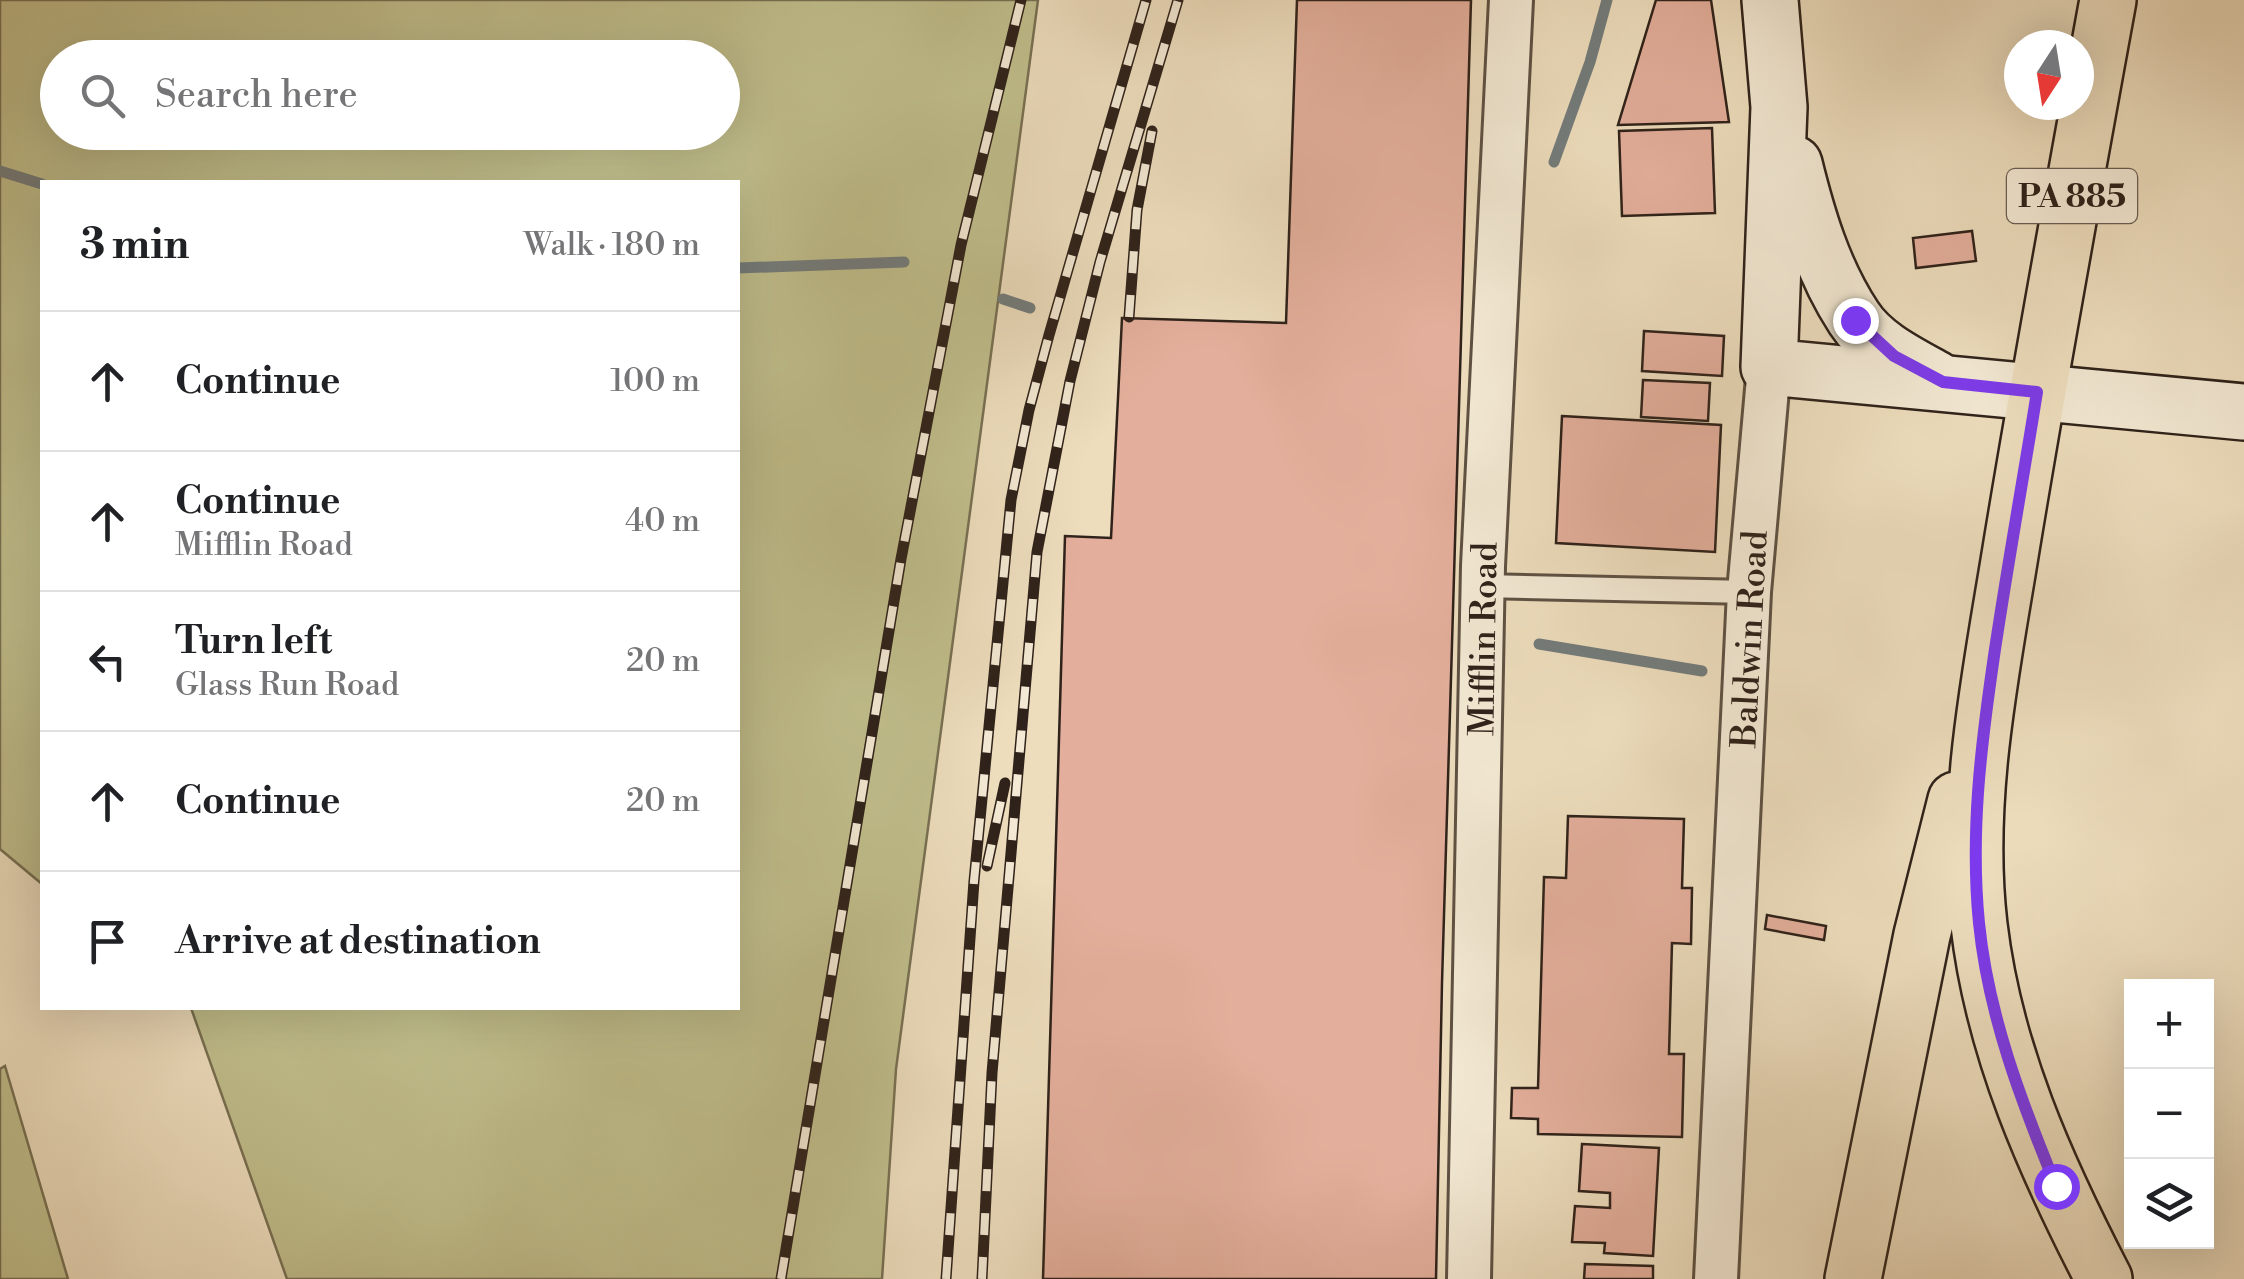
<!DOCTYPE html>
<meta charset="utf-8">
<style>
body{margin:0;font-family:"Libre Bodoni",serif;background:#f2f2f2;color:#202124}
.controls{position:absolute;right:30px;bottom:30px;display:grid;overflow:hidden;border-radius:0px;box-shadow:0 10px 40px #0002}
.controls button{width:90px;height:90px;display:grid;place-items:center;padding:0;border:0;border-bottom:2px solid #e0e0e0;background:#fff;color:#202124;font:50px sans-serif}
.compass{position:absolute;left:2004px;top:30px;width:90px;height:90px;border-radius:50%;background:#fff;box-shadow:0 10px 40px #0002;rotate:192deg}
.stop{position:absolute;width:30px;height:30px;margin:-22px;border:8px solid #7c3aed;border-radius:50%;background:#fff}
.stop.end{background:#7c3aed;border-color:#fff;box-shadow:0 2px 10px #0008}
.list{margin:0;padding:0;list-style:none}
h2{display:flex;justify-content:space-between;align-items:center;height:130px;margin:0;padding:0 40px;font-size:42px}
h2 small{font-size:32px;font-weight:400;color:#757577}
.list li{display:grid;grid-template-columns:65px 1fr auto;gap:30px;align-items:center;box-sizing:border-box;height:140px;padding:0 40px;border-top:2px solid #e0e0e0}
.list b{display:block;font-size:38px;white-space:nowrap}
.list p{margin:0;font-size:32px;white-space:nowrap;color:#757577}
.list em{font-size:32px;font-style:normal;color:#757577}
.icon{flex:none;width:55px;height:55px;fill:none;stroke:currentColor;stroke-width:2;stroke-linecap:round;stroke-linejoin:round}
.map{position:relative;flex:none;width:2244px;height:1279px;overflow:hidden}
.search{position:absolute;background:#fff;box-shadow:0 10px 40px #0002;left:40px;top:40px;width:700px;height:110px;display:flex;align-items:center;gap:25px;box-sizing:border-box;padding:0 35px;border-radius:55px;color:#757577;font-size:38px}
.panel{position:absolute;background:#fff;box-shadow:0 10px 40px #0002;left:40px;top:180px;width:700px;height:830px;border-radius:0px}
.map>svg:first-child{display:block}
</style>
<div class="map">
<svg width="2244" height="1279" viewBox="0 0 2244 1279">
<rect width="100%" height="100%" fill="#edddbd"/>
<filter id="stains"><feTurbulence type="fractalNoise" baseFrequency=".002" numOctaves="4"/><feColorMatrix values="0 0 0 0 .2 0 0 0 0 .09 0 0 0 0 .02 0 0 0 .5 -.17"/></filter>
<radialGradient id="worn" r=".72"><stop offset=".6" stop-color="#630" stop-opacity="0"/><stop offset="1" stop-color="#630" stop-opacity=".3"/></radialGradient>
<g fill="#c0be8c" stroke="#787053" stroke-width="2.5" fill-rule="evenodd">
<path d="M0 0H1038L896 1069 882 1279H287L191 1008H738V182H42V884L0 849ZM58 58H722V132H58Z"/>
<path d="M5 1066 68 1279H0V1069Z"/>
</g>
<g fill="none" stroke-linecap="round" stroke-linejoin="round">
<g stroke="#737c7c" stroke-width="11">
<path d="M1554 162 1590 62 1607 0"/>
<path d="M0 171 42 184"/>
<path d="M738 268 904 262"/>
<path d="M1003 299 1030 308"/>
<path d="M1539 644 1702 671"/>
</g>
</g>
<g fill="#e3ae9b" stroke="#2f221a" stroke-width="2.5">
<path d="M1297 0H1471L1442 983 1436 1279H1043L1065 536 1111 538 1122 318 1286 323Z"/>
<path d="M1656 0H1711L1729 122 1618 125Z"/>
<path d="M1712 128 1715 213 1622 216 1619 131Z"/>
<path d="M1972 231 1976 261 1916 268 1913 238Z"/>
<path d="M1644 331 1724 336 1722 376 1642 371Z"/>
<path d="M1643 380 1710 383 1708 421 1641 417Z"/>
<path d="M1562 416 1721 425 1715 552 1556 543Z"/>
<path d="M1568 816 1684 819 1682 888H1692L1691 944 1672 943 1669 1054H1684L1682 1137 1538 1134V1119L1511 1118 1512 1088H1538L1544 877 1566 878Z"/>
<path d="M1767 915 1826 926 1824 940 1765 929Z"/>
<path d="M1582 1144 1659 1148 1653 1256 1604 1253 1605 1243 1572 1242 1575 1206 1610 1208V1193L1579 1191Z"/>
<path d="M1585 1264 1653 1266V1279H1584Z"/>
</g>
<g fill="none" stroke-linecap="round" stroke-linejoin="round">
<defs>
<path id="service" d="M1483 586 1749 592"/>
<g id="minor">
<path d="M1469 1279 1483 566 1511 0"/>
<path d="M1716 1279 1749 592 1769 367"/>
</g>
<g id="secondary">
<path d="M1770 0 1779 107 1769 367 2244 412"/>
<path d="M1794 164C1807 217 1823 271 1854 318 1872 346 1907 363 1936 379"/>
</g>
<g id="primary">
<path d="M1853 1279 1922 935 1956 800"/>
<path d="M2104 1279C2046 1167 1994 1052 1979 925 1964 797 1992 668 2012 543 2042 361 2075 181 2108 0"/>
</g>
</defs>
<use href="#service" stroke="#5e5143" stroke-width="28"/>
<use href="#minor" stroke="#5e5143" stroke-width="48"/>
<use href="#secondary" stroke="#2f221a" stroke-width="60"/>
<use href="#primary" stroke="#2f221a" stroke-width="60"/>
<use href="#service" stroke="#f3e9d4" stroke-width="22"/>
<use href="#minor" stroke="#f3e9d4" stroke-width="42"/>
<use href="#secondary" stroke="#f3e9d4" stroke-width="55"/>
<use href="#primary" stroke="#edddbd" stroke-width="55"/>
<defs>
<g id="rail">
<path d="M1129 317 1137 210 1152 131"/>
<path d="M987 866 1005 783"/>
<path d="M781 1279 901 559 961 245 1021 0"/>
<path d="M946 1279 974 881 1011 500 1029 410 1049 335 1146 0"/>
<path d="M982 1279 992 1073 1037 552 1070 381 1100 262 1178 0"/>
</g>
</defs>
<use href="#rail" stroke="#2f221a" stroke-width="11"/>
<use href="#rail" stroke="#f3e9d4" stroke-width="8" stroke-dasharray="22" stroke-linecap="butt"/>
</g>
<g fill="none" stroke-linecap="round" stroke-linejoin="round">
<path stroke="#7c3aed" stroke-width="12" d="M1855 320 1894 356 1943 382 2037 392C2023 480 2007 568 1994 656 1981 745 1970 833 1979 923 1988 1014 2021 1101 2056 1186"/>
</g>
<g text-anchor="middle" stroke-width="9" stroke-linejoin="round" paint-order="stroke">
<rect fill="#f3e9d4" stroke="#6a5e52" stroke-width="2.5" x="2007" y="169" width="130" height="54" rx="8"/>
<g font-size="32" font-weight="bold" fill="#2f221a">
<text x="2072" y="207">PA 885</text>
</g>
<g font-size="35" fill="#2f221a" stroke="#f3e9d4">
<text transform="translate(1483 639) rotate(-89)" y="12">Mifflin Road</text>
<text transform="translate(1749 639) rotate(-87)" y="12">Baldwin Road</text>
</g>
</g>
<rect width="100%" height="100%" filter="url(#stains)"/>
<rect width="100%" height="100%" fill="url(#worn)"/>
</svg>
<div class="controls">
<button>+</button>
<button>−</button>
<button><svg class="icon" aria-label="layers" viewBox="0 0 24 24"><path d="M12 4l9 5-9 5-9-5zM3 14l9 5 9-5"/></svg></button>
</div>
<svg class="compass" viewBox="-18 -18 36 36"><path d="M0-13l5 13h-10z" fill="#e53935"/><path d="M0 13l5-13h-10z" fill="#757577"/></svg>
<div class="stop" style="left:2056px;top:1186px"></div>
<div class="stop end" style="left:1855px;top:320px"></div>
<div class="search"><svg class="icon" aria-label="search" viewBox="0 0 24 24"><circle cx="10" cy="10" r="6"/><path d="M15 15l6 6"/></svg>Search here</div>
<section class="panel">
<h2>3 min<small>Walk · 180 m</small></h2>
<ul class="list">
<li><svg class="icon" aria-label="ahead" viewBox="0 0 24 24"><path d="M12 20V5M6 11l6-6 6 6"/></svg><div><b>Continue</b></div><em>100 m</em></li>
<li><svg class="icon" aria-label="ahead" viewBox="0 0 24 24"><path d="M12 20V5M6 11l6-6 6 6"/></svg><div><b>Continue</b><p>Mifflin Road</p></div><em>40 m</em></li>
<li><svg class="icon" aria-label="left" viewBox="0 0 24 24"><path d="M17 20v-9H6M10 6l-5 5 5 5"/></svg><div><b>Turn left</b><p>Glass Run Road</p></div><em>20 m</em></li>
<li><svg class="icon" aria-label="ahead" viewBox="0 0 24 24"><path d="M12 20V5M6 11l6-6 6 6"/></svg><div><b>Continue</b></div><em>20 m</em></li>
<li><svg class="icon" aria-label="arrive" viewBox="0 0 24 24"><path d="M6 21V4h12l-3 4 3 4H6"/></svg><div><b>Arrive at destination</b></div></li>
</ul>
</section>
</div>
